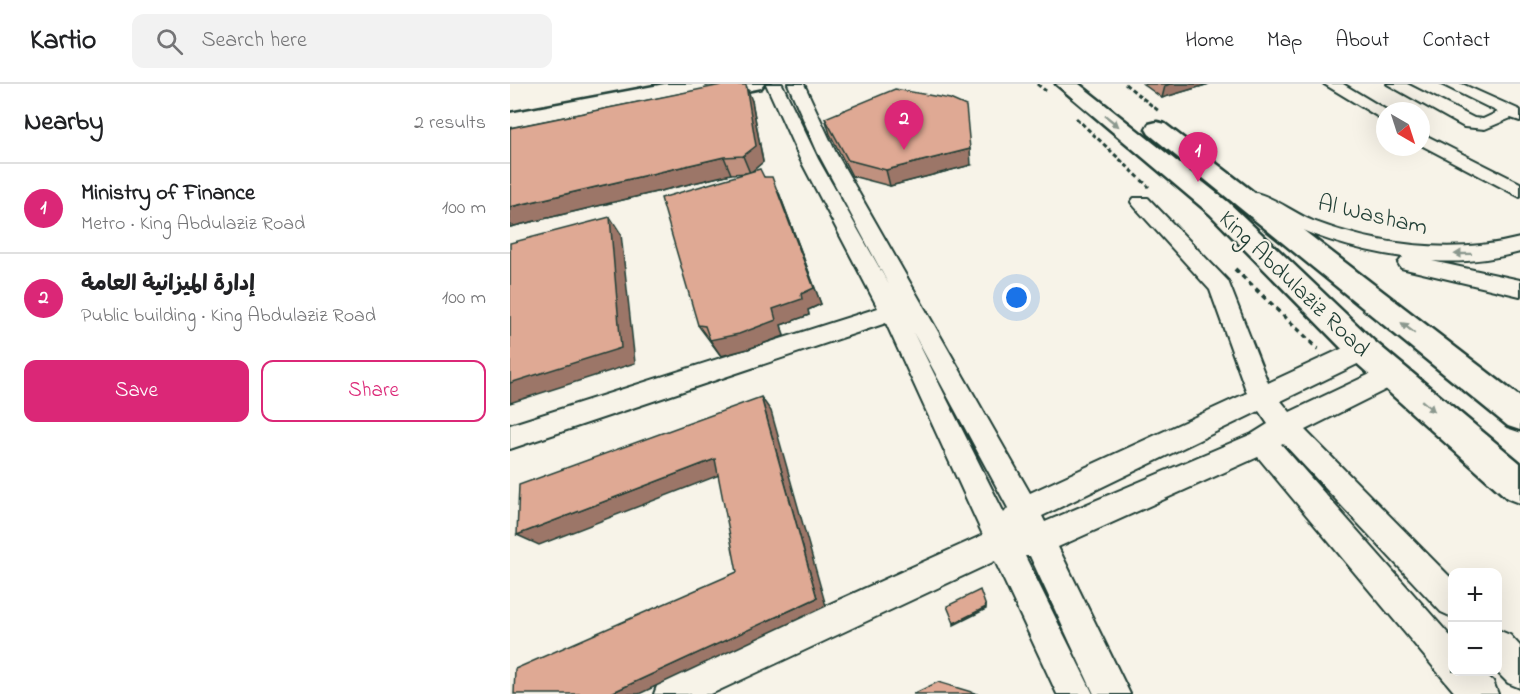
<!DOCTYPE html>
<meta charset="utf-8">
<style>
body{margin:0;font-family:"Indie Flower","Playpen Sans Arabic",sans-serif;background:#f2f2f2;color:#202124}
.controls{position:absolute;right:18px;bottom:18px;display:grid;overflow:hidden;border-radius:12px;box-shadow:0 6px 24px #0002}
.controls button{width:54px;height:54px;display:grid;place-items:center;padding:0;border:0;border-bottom:2px solid #e0e0e0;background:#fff;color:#202124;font:30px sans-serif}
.compass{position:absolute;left:866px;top:18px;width:54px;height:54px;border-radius:50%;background:#fff;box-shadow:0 6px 24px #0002;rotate:141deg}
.you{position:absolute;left:507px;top:214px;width:21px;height:21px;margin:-15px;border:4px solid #fff;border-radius:50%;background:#1a73e8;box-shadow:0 0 0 9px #1a73e833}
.badge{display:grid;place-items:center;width:39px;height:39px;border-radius:50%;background:#db2777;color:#fff;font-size:20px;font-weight:700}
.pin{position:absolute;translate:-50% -50px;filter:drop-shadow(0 2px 3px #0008)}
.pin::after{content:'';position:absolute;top:32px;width:21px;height:18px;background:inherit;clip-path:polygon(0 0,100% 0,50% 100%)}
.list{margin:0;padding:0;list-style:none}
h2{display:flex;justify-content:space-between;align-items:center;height:78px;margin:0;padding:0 24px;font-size:26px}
h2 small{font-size:20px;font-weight:400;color:#757577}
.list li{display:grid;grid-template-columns:39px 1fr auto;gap:18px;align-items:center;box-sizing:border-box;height:90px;padding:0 24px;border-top:2px solid #e0e0e0}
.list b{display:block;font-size:22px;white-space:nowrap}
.list p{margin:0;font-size:20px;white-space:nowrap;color:#757577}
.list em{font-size:20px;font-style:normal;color:#757577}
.actions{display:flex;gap:12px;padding:18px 24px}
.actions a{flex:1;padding:14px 0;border:2px solid #db2777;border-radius:12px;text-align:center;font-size:21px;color:#db2777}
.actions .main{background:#db2777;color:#fff}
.icon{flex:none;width:33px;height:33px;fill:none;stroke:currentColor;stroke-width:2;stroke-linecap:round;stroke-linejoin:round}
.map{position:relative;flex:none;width:1010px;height:610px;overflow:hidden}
header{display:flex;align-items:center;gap:36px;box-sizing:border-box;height:84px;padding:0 30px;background:#fff;border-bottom:2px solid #e0e0e0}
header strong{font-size:28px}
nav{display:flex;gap:33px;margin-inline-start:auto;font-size:21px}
.search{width:420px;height:54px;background:#f2f2f2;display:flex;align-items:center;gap:15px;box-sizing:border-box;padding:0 21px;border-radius:12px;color:#757577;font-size:22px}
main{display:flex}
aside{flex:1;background:#fff}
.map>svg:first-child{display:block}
</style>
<header>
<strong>Kartio</strong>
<div class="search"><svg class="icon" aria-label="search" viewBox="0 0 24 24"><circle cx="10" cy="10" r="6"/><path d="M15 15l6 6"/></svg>Search here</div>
<nav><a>Home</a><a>Map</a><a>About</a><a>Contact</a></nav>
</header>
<main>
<aside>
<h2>Nearby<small>2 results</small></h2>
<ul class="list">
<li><span class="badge">1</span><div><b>Ministry of Finance</b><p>Metro · King Abdulaziz Road</p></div><em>100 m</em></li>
<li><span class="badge">2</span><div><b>إدارة الميزانية العامة</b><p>Public building · King Abdulaziz Road</p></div><em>100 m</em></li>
</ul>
<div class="actions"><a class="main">Save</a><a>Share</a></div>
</aside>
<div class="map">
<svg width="1010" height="610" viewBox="0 0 1010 610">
<rect width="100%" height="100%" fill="#f7f3e8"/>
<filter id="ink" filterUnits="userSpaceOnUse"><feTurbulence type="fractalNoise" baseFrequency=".0167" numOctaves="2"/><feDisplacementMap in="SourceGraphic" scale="12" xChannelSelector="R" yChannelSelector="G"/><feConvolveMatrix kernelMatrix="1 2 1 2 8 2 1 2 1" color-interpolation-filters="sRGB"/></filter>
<g filter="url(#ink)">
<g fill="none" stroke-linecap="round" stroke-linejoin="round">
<defs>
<g id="minor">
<path d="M256 0H272L308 75 379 201 308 69 278 0H294L326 69 520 409 737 309 700 206 624 122 621 118 624 114H638L718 197 758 299 844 259 853 257 862 259 865 266 862 273 771 317 780 328 873 284 882 281 891 284 895 291 891 298 795 346 942 495V533L931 528 773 359 771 360 942 554V588H973L983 597 988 610H946L748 373 548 463 620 610H584L520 472H515L583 610H547L485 477 201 610H144L149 597 473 451 376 239 0 365V341L368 224 290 75ZM403 248 498 424 494 429ZM749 327 758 340 742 350 535 438 532 432Z"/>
<path d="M814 0H833L878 27H875V37Z"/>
<path d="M877 0H897L964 34 973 35 988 28 931 0H952L1010 26V37L1001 34 975 45 954 43Z"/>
<path d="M911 49 1010 99V113L911 61Z"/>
<path d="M746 109C766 114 784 129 803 137 868 162 943 171 1010 154V168C980 176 952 179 922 177L1010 196V212L891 184 888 179 893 173C838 165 786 148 739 119L736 115 739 111Z"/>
<path d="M988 546 1000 551 1010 562V604L998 599 987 588Z"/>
</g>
<g id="major">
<path d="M155 0H197L195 3 213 0H254L251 4 193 16 186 14 183 10 185 6 0 43V29Z"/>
<path d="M546 0H569L718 118 864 257 1010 379V419L997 414 842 275 700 130Z"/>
<path d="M647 38 655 40 1010 313V346L998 342 639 50 636 45 639 40Z"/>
</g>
</defs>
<use href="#minor" stroke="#1f3d34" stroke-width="4"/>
<use href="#major" stroke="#1f3d34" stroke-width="5"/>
<g stroke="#1f3d34" stroke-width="3" stroke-dasharray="4.5 3" stroke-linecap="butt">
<path d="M527 0 536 7"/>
<path d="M615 0 650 28"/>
<path d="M566 34 639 103"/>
</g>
<path stroke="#1f3d34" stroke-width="4" stroke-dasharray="5 4.5" stroke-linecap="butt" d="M725 185 808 265"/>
<use href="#minor" fill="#f7f3e8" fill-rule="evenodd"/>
<use href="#major" fill="#f7f3e8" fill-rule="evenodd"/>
</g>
<g fill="#c0917f" stroke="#1f3d34" stroke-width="1.5">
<path d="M633 0H699L652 14Z"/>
<path d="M242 17 253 78 241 88 254 93 269 109 311 220 298 226 299 231 271 241 274 252 238 265 211 272 188 241 237 89 221 90 0 143Z"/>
<path d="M315 34 461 81 380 102 342 92 320 50Z"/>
</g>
<g fill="#9c7668" stroke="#1f3d34" stroke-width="1.5">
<path d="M660 0H699L652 14 655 2Z"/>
<path d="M236 1 242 17 253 78 240 89 233 72Z"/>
<path d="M460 65 461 81 380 102 376 86Z"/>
<path d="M214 73 221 90 0 143V123Z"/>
<path d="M269 109 311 220 298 226 299 231 271 241 274 252 238 265 211 272 200 256 263 225Z"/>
<path d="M100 133 111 150 125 279 0 319V299Z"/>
<path d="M251 313 261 327 316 522 129 610H99L307 514Z"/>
<path d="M205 375 217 388 29 461 7 451Z"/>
<path d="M476 523V525L444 541V539Z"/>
</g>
<g fill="#dfa994" stroke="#1f3d34" stroke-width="1.5">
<path d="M216 0 236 1 246 62 233 72 214 73 0 123V44Z"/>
<path d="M385 5 440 15 456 22 460 65 376 86 338 76 315 34Z"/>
<path d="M250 85 254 93H262L304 204 291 210 292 215 263 225 266 236 229 250 200 256 195 242 188 241 151 114Z"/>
<path d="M100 133 111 264 0 299V159Z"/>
<path d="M251 313 307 514 99 610H4L5 585 227 488 205 375 7 451 9 401Z"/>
<path d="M470 506 476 523 444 539 437 522Z"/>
<path d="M428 598 468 610H403Z"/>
</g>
<defs><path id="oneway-solid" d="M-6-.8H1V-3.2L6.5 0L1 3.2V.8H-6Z" transform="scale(1.5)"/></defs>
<g fill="#8b988e">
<use href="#oneway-solid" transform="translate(602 37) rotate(39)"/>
<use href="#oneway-solid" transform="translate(953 170) rotate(179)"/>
<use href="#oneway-solid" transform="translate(898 244) rotate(-142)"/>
<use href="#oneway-solid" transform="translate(918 322) rotate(41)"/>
</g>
</g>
<g text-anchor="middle" stroke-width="4.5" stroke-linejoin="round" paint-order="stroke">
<g font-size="24" fill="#1f3d34" stroke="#f7f3e8">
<text transform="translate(863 130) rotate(13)" y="8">Al Washam</text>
<text transform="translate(785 199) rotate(44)" y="8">King Abdulaziz Road</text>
</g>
</g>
</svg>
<div class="controls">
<button>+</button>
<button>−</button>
</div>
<svg class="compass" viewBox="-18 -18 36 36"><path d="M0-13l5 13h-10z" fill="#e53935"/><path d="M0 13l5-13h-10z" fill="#757577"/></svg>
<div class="you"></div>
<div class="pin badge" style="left:688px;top:98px">1</div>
<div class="pin badge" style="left:394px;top:66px">2</div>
</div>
</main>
